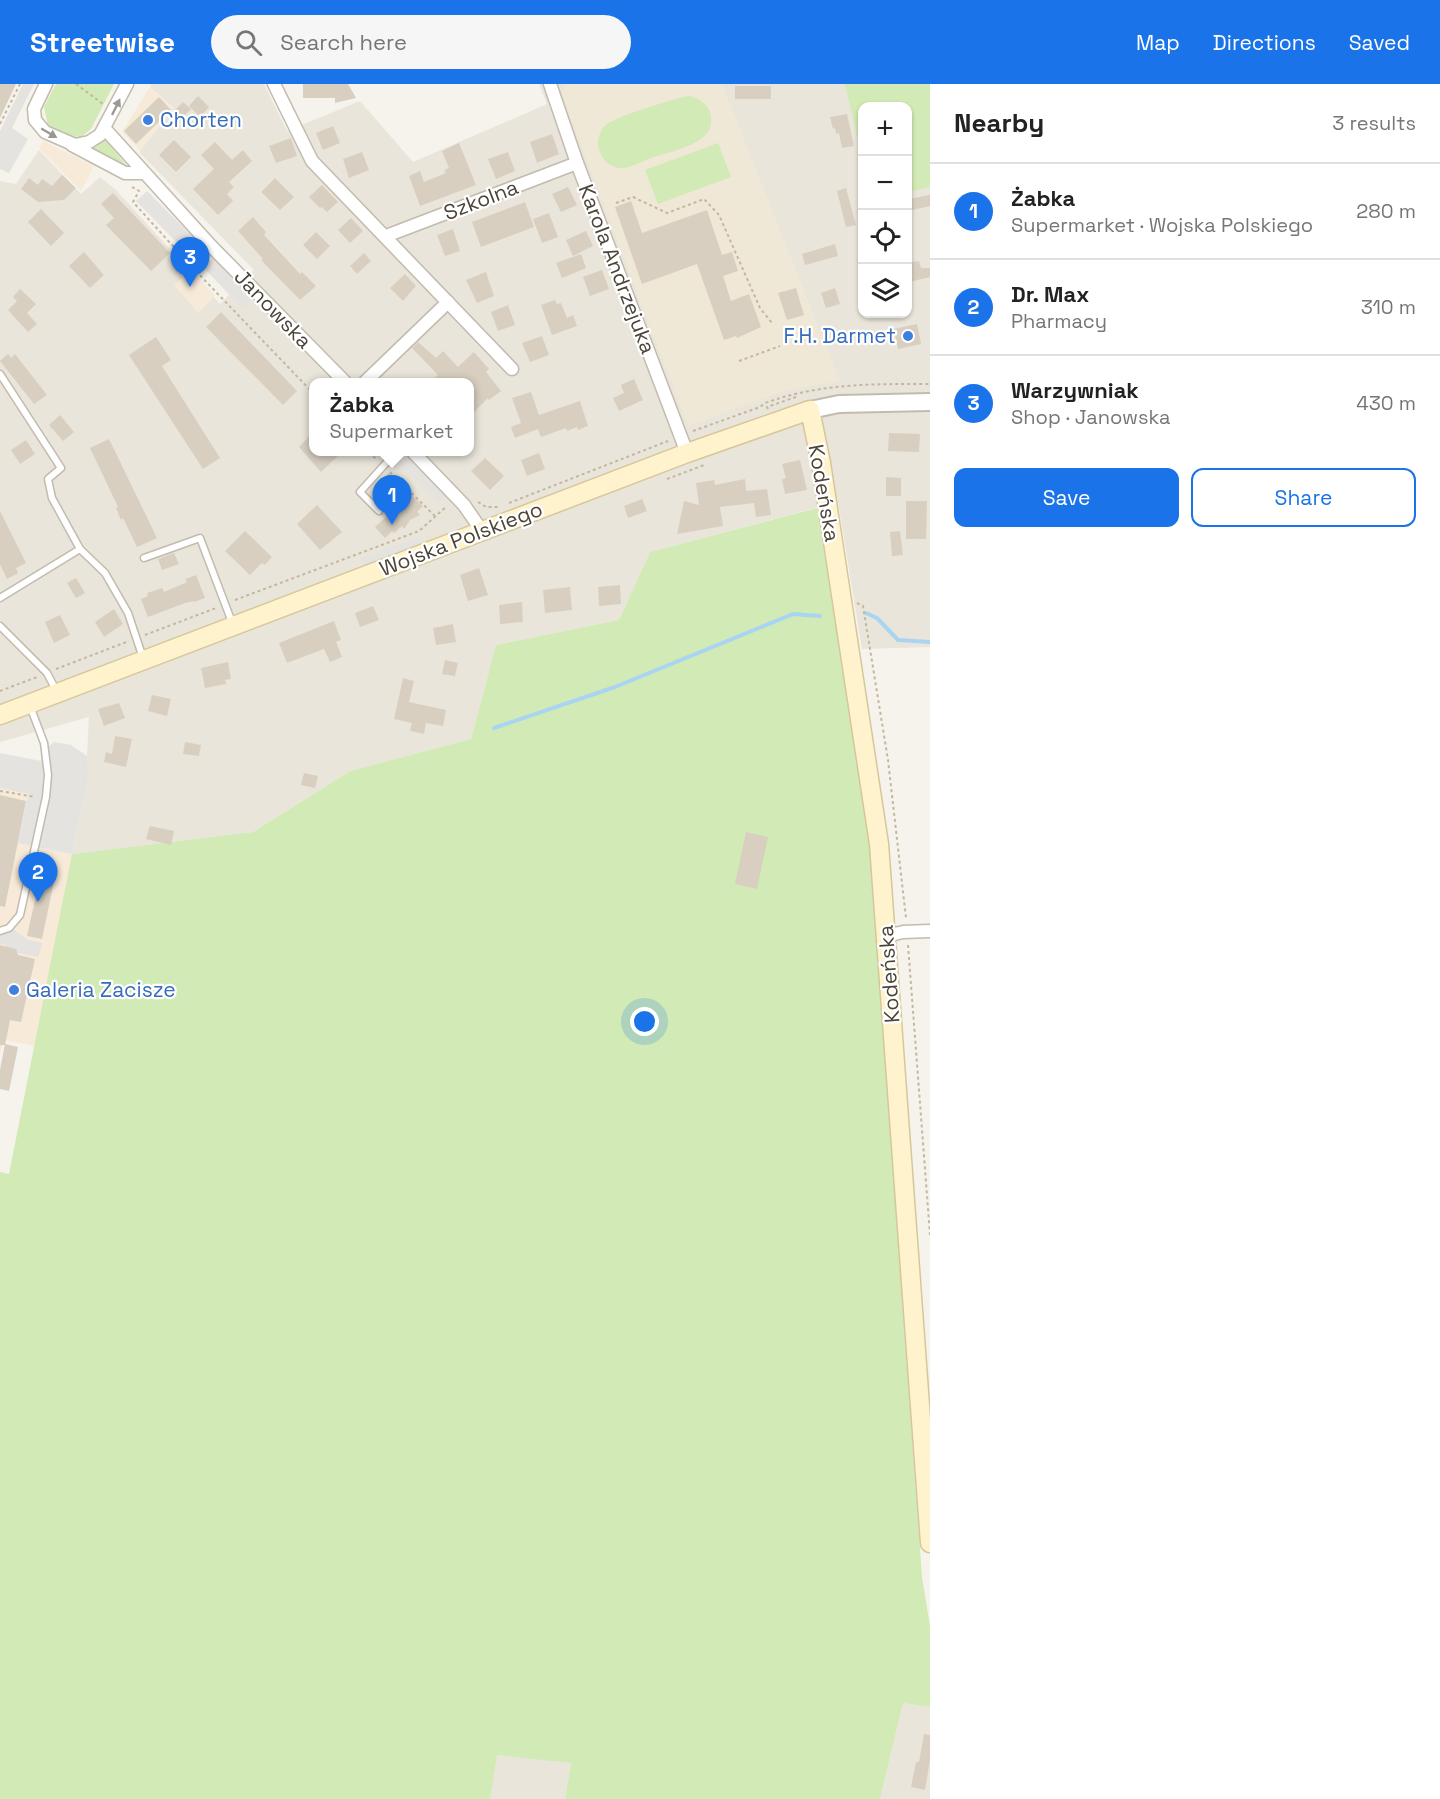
<!DOCTYPE html>
<meta charset="utf-8">
<style>
body{margin:0;font-family:"Space Grotesk",sans-serif;background:#f6f6f6;color:#222}
.controls{position:absolute;right:18px;top:18px;display:grid;overflow:hidden;border-radius:12px;box-shadow:0 2px 4px #0004}
.controls button{width:54px;height:54px;display:grid;place-items:center;padding:0;border:0;border-bottom:2px solid #e0e0e0;background:#fff;color:#222;font:30px sans-serif}
.you{position:absolute;left:645px;top:938px;width:21px;height:21px;margin:-15px;border:4px solid #fff;border-radius:50%;background:#1a73e8;box-shadow:0 0 0 9px #1a73e833}
.badge{display:grid;place-items:center;width:39px;height:39px;border-radius:50%;background:#1a73e8;color:#fff;font-size:20px;font-weight:700}
.pin{position:absolute;translate:-50% -50px;filter:drop-shadow(0 2px 3px #0008)}
.pin::after{content:'';position:absolute;top:32px;width:21px;height:18px;background:inherit;clip-path:polygon(0 0,100% 0,50% 100%)}
.popup{position:absolute;left:309px;top:294px;width:165px;height:78px;box-sizing:border-box;display:grid;place-content:center;border-radius:12px;background:#fff;filter:drop-shadow(0 2px 4px #0005);font-size:20px;white-space:nowrap;color:#767676}
.popup b{font-size:22px;color:#222}
.popup::after{content:'';position:absolute;left:50%;top:100%;margin-left:-12px;border:12px solid transparent;border-top-color:#fff}
.list{margin:0;padding:0;list-style:none}
h2{display:flex;justify-content:space-between;align-items:center;height:78px;margin:0;padding:0 24px;font-size:26px}
h2 small{font-size:20px;font-weight:400;color:#767676}
.list li{display:grid;grid-template-columns:39px 1fr auto;gap:18px;align-items:center;box-sizing:border-box;height:96px;padding:0 24px;border-top:2px solid #e0e0e0}
.list b{display:block;font-size:22px;white-space:nowrap}
.list p{margin:0;font-size:20px;white-space:nowrap;color:#767676}
.list em{font-size:20px;font-style:normal;color:#767676}
.actions{display:flex;gap:12px;padding:18px 24px}
.actions a{flex:1;padding:14px 0;border:2px solid #1a73e8;border-radius:12px;text-align:center;font-size:21px;color:#1a73e8}
.actions .main{background:#1a73e8;color:#fff}
.icon{flex:none;width:33px;height:33px;fill:none;stroke:currentColor;stroke-width:2;stroke-linecap:round;stroke-linejoin:round}
.map{position:relative;flex:none;width:930px;height:1715px;overflow:hidden}
header{display:flex;align-items:center;gap:36px;box-sizing:border-box;height:84px;padding:0 30px;background:#1a73e8;color:#fff}
header strong{font-size:28px}
nav{display:flex;gap:33px;margin-inline-start:auto;font-size:21px}
.search{width:420px;height:54px;background:#f6f6f6;display:flex;align-items:center;gap:15px;box-sizing:border-box;padding:0 21px;border-radius:33px;color:#767676;font-size:22px}
main{display:flex}
aside{flex:1;background:#fff}
.map>svg:first-child{display:block}
</style>
<header>
<strong>Streetwise</strong>
<div class="search"><svg class="icon" aria-label="search" viewBox="0 0 24 24"><circle cx="10" cy="10" r="6"/><path d="M15 15l6 6"/></svg>Search here</div>
<nav><a>Map</a><a>Directions</a><a>Saved</a></nav>
</header>
<main>
<div class="map">
<svg width="930" height="1715" viewBox="0 0 930 1715">
<rect width="100%" height="100%" fill="#f6f3ec"/>
<g fill="#eae5da" fill-rule="evenodd">
<path d="M151 0H264L287 47 360 17 413 78 547 20 539 0H930V563L862 565 838 418 650 468 619 536 496 561 471 655 350 687 253 748 72 770 89 690 87 672 89 633 0 658V97L16 100 39 66 81 110 100 93 115 105 220 220 254 186 139 68 174 24 150 3ZM862 22H908V230H862ZM314 298H470V368H314Z"/>
<path d="M903 1619 930 1623V1715H880Z"/>
<path d="M496 1671 571 1678 565 1715H490Z"/>
</g>
<g fill="#f7ead8">
<path d="M150 3 174 24 140 66 122 48Z"/>
<path d="M43 57 94 82 81 107 39 64Z"/>
<path d="M191 185 215 212 198 229 174 201Z"/>
<path d="M0 704 28 710 18 759 72 770 35 962 4 956 0 970Z"/>
</g>
<path fill="#efe8d6" d="M567 0H722L840 297 783 307 688 342 561 8Z"/>
<g fill="#d2eab5">
<path d="M56 0H114L91 45 81 53 70 52 48 41 44 23Z"/>
<path d="M845 0H930V103L908 108V22H862V74Z"/>
<path d="M690 12C699 15 707 19 710 29 720 59 672 67 651 74 643 77 634 82 625 84 603 87 589 58 605 42 615 32 666 18 682 13Z"/>
<path d="M104 54 126 81 90 64Z"/>
<path d="M718 59 731 93 658 120 645 86Z"/>
<path d="M817 424 869 749 922 1493 930 1542V1623L903 1619 880 1715H565L571 1679 497 1671 490 1715H0V1088L9 1090 72 770 253 748 350 687 471 655 496 561 619 536 650 468Z"/>
</g>
<g fill="#e5e3e0">
<path d="M23 0H34L12 44 28 55 9 89 0 85V47Z"/>
<path d="M147 107 201 161 190 172 136 117Z"/>
<path d="M213 174 252 215 242 224 203 183Z"/>
<path d="M403 369 446 412 439 419 396 376Z"/>
<path d="M420 453 423 462 365 483 361 474Z"/>
<path d="M54 658 71 661 87 672 89 690 72 770 18 759 28 710 0 704V669L41 677 44 667Z"/>
<path d="M0 842 12 844 28 856 43 859 38 873 5 866 6 861 0 860Z"/>
</g>
<g fill="none" stroke-linecap="round" stroke-linejoin="round">
<g stroke="#a9d4f2" stroke-width="4">
<path d="M866 529 877 534 898 556 930 558"/>
<path d="M494 644 615 603 793 530 820 532"/>
</g>
</g>
<g fill="#d8cfc1">
<path d="M0 0H16L0 34Z"/>
<path d="M303 0H348L356 14 335 19V14H303Z"/>
<rect x="735" y="2" width="36" height="13"/>
<path d="M198 12 209 23 200 33 189 22Z"/>
<path d="M159 13 171 26 136 60 124 47Z"/>
<path d="M183 18 191 25 177 39 170 31Z"/>
<path d="M847 30 854 62 842 64 839 49 836 50 835 44 833 45 830 33Z"/>
<path d="M333 42 340 59 323 66 316 49Z"/>
<path d="M552 50 559 70 537 79 530 58Z"/>
<path d="M291 54 297 72 276 79 269 62Z"/>
<path d="M174 56 191 73 176 88 159 71Z"/>
<path d="M215 58 232 76 243 66 252 77 229 98 234 103 227 110 233 117 218 131 193 105 214 85 201 71Z"/>
<path d="M459 59 476 101 420 122 409 92 420 87 424 98 446 89 444 86 449 84 442 67Z"/>
<path d="M362 68 369 86 349 94 343 75Z"/>
<path d="M508 68 515 87 496 95 488 75Z"/>
<path d="M62 91 76 104 64 116 38 118 21 105 29 94 38 101 42 95 52 102Z"/>
<path d="M275 94 294 113 280 126 261 108Z"/>
<path d="M322 101 338 118 327 128 322 123 320 124 309 113Z"/>
<path d="M568 103 577 121 561 128 552 110Z"/>
<path d="M846 104 856 141 846 143 837 107Z"/>
<path d="M113 109 170 169 151 187 106 141 114 134 101 120Z"/>
<path d="M930 111V122L908 127V115Z"/>
<path d="M631 117 642 149 707 126 722 171 732 168 738 187 723 192 731 217 749 210 761 243 737 254 736 252 724 256 697 180 642 200 615 123Z"/>
<path d="M525 118 534 143 481 163 472 138Z"/>
<path d="M41 125 64 149 51 162 28 138Z"/>
<path d="M549 129 558 153 542 159 533 135Z"/>
<path d="M253 133 266 148 264 151 300 190 302 188 316 202 300 216 261 176 263 175 238 147Z"/>
<path d="M351 134 363 147 350 159 338 146Z"/>
<path d="M453 145 460 167 445 172 437 151Z"/>
<path d="M586 147 593 162 573 172 566 156Z"/>
<path d="M316 148 330 162 317 175 303 161Z"/>
<path d="M835 160 838 172 805 181 802 170Z"/>
<path d="M84 168 104 191 90 204 69 182Z"/>
<path d="M364 169 371 177 357 190 350 182Z"/>
<path d="M581 170 586 184 562 194 556 179Z"/>
<path d="M919 177 921 184H930V193L909 198 908 179Z"/>
<path d="M602 186 609 205 590 212 583 193Z"/>
<path d="M486 188 494 212 477 219 466 196Z"/>
<path d="M405 190 416 202 403 217 390 204Z"/>
<path d="M796 204 804 231 787 236 778 209Z"/>
<path d="M835 204 840 220 826 224 821 209Z"/>
<path d="M20 205 36 220 27 229 37 240 28 248 8 226 17 217 13 213Z"/>
<path d="M555 216 557 220 561 219 567 234 573 231 577 242 552 251 541 221Z"/>
<path d="M508 221 515 241 498 247 491 228Z"/>
<path d="M221 228 297 307 283 321 206 243Z"/>
<path d="M917 240 921 260 898 265 894 245Z"/>
<path d="M542 252 549 271 530 278 522 259Z"/>
<path d="M156 253 171 276 162 282 220 374 203 385 129 271Z"/>
<path d="M418 258 436 274 443 267 458 283 474 268 489 285 486 288 501 307 489 316 488 314 470 332V298H430L438 291 412 264Z"/>
<path d="M8 270 11 274 15 270 47 311 34 320 0 277Z"/>
<path d="M634 295 643 316 619 327 613 314 624 309 621 301Z"/>
<path d="M531 308 539 331 580 317 588 342 578 346 577 343 567 347 566 344 541 353 538 345 515 354 511 343 521 339 512 314Z"/>
<path d="M60 331 74 348 63 357 49 341Z"/>
<path d="M314 347V368H342L321 388 299 363Z"/>
<path d="M889 349 920 350 919 368 888 367Z"/>
<path d="M109 355 157 454 137 463 123 434 121 436 116 424 118 423 90 364Z"/>
<path d="M26 356 35 370 20 380 11 366Z"/>
<path d="M539 369 545 385 527 392 521 376Z"/>
<path d="M485 374 504 392 490 406 471 387Z"/>
<path d="M800 376 807 406 785 410 782 395 786 394 782 380Z"/>
<path d="M389 389 423 422 417 428 420 431 410 436 404 445 402 442 394 449 392 447 385 454 375 443 396 424 376 403Z"/>
<path d="M886 393 901 394V412H886Z"/>
<path d="M745 395 746 407 767 405 771 431 756 433 754 419 720 423 723 442 677 450 684 417 699 421 696 399 714 396 715 401Z"/>
<path d="M642 415 647 427 628 434 624 422Z"/>
<path d="M906 417H927L926 455H906Z"/>
<path d="M317 421 342 448 320 466 297 440Z"/>
<path d="M0 427 26 479 16 484 18 489 7 495 0 480Z"/>
<path d="M245 447 272 473 265 481 262 479 250 491 225 467Z"/>
<path d="M900 447 903 471 892 472 890 448Z"/>
<path d="M174 469 179 480 162 486 158 475Z"/>
<path d="M479 484 488 511 468 517 460 491Z"/>
<path d="M196 491 205 514 194 518V517L185 519 148 533 141 515 148 512 147 509 162 504 164 508 187 498 185 495Z"/>
<path d="M76 494 85 509 76 514 67 499Z"/>
<path d="M620 501 621 520 599 522 598 503Z"/>
<path d="M570 503 572 526 545 529 543 506Z"/>
<path d="M522 518 523 538 500 540 499 521Z"/>
<path d="M373 522 379 536 360 543 355 529Z"/>
<path d="M114 525 123 540 104 553 95 538Z"/>
<path d="M60 531 70 551 54 559 45 538Z"/>
<path d="M334 537 341 556 336 558 342 573 330 578 324 565 287 579 279 559Z"/>
<path d="M453 540 456 558 436 561 433 544Z"/>
<path d="M445 576 458 579 455 592 442 590Z"/>
<path d="M228 578 231 595 225 596 226 600 205 604 201 584Z"/>
<path d="M403 594 414 597 409 618 446 626 443 642 426 639 424 650 410 647 412 639 394 635Z"/>
<path d="M152 611 171 615 167 632 148 627Z"/>
<path d="M119 619 125 634 104 642 98 625Z"/>
<path d="M115 652 132 655 126 683 104 678 106 668 112 670Z"/>
<path d="M185 658 201 661 199 672 183 670Z"/>
<path d="M304 689 318 692 315 704 301 701Z"/>
<path d="M0 711 26 717 5 823 0 822Z"/>
<path d="M150 742 174 747 171 761 146 755Z"/>
<path d="M746 748 768 753 757 805 735 800Z"/>
<path d="M43 780 57 783 42 855 27 852Z"/>
<path d="M0 861 16 865 18 871 35 875 21 938 10 936 5 961H0Z"/>
<path d="M5 960 18 963 9 1007 0 1005V986Z"/>
<path d="M924 1650 930 1651V1676L925 1706 911 1703 916 1678H919Z"/>
</g>
<g fill="none" stroke-linecap="round" stroke-linejoin="round">
<defs>
<g id="service">
<path d="M0 290 61 384 48 395 52 414 80 465 0 514"/>
<path d="M379 427 360 408 396 368"/>
<path d="M80 465 105 489 128 529 143 574"/>
<path d="M144 474 200 454 233 541"/>
<path d="M0 542 47 589 57 608"/>
<path d="M0 847 9 844 20 831 46 713 48 691 44 659 30 622"/>
</g>
<g id="minor">
<path d="M46 0 34 25 35 36 45 48 75 61 89 58 100 51 127 0"/>
<path d="M274 0 312 77 512 285"/>
<path d="M550 0 577 79 687 369"/>
<path d="M105 45 212 163 345 298"/>
<path d="M72 61 125 89H142"/>
<path d="M386 152 577 79"/>
<path d="M365 298 448 218"/>
<path d="M413 368 464 421 482 447"/>
<path d="M886 852 903 848 930 847"/>
</g>
<path id="tertiary" d="M810 326 839 320 930 318"/>
<path id="secondary" d="M0 631 687 369 810 326 821 379 879 760 930 1459"/>
</defs>
<use href="#service" stroke="#c2bbae" stroke-width="9"/>
<use href="#minor" stroke="#c2bbae" stroke-width="15"/>
<use href="#tertiary" stroke="#c2bbae" stroke-width="20"/>
<use href="#secondary" stroke="#d6c79b" stroke-width="21"/>
<g stroke="#c4b79f" stroke-width="2" stroke-dasharray="3 3" stroke-linecap="butt">
<path d="M76 0 103 20"/>
<path d="M0 40 20 0"/>
<path d="M132 103 139 107 133 118 191 182 314 310"/>
<path d="M616 119 633 113 667 129 704 115 719 131 760 224 772 239"/>
<path d="M739 277 780 262"/>
<path d="M768 325 767 323 796 313"/>
<path d="M693 347 760 323 765 319C821 299 872 300 930 300"/>
<path d="M369 368 377 376"/>
<path d="M390 388 435 432"/>
<path d="M667 395 704 381"/>
<path d="M478 418 486 423H498"/>
<path d="M509 419 668 357"/>
<path d="M235 516 419 447 447 422"/>
<path d="M857 519 863 522 888 676 906 834"/>
<path d="M145 551 216 524"/>
<path d="M56 585 129 557"/>
<path d="M0 607 37 593"/>
<path d="M0 707 35 713"/>
<path d="M908 861 930 1151"/>
</g>
<use href="#service" stroke="#fff" stroke-width="6"/>
<use href="#minor" stroke="#fff" stroke-width="12"/>
<use href="#tertiary" stroke="#fff" stroke-width="16"/>
<use href="#secondary" stroke="#fff3cd" stroke-width="18"/>
</g>
<defs><path id="oneway-solid" d="M-6-.8H1V-3.2L6.5 0L1 3.2V.8H-6Z" transform="scale(1.5)"/></defs>
<g fill="#9c9892">
<use href="#oneway-solid" transform="translate(116 23) rotate(-64)"/>
<use href="#oneway-solid" transform="translate(49 49) rotate(30)"/>
</g>
<g fill="#3f7fe0" stroke="#fff" stroke-width="2">
<circle cx="148" cy="36" r="6"/>
<circle cx="908" cy="252" r="6"/>
<circle cx="14" cy="906" r="6"/>
</g>
<g text-anchor="middle" stroke-width="4.5" stroke-linejoin="round" paint-order="stroke">
<g font-size="21" fill="#366cbe" stroke="#fff" text-anchor="start">
<text x="160" y="43">Chorten</text>
<text x="896" y="259" text-anchor="end">F.H. Darmet</text>
<text x="26" y="913">Galeria Zacisze</text>
</g>
<g font-size="21" fill="#4b4439" stroke="#fff">
<text transform="translate(481 116) rotate(-21)" y="7">Szkolna</text>
<text transform="translate(617 185) rotate(69)" y="7">Karola Andrzejuka</text>
<text transform="translate(273 225) rotate(46)" y="7">Janowska</text>
<text transform="translate(824 409) rotate(80)" y="7">Kodeńska</text>
<text transform="translate(461 455) rotate(-21)" y="7">Wojska Polskiego</text>
<text transform="translate(889 890) rotate(-94)" y="7">Kodeńska</text>
</g>
</g>
</svg>
<div class="controls">
<button>+</button>
<button>−</button>
<button><svg class="icon" aria-label="locate" viewBox="0 0 24 24"><circle cx="12" cy="12" r="6"/><path d="M12 2v4M12 18v4M2 12h4M18 12h4"/></svg></button>
<button><svg class="icon" aria-label="layers" viewBox="0 0 24 24"><path d="M12 4l9 5-9 5-9-5zM3 14l9 5 9-5"/></svg></button>
</div>
<div class="you"></div>
<div class="pin badge" style="left:392px;top:441px">1</div>
<div class="popup"><b>Żabka</b>Supermarket</div>
<div class="pin badge" style="left:38px;top:818px">2</div>
<div class="pin badge" style="left:190px;top:203px">3</div>
</div>
<aside>
<h2>Nearby<small>3 results</small></h2>
<ul class="list">
<li><span class="badge">1</span><div><b>Żabka</b><p>Supermarket · Wojska Polskiego</p></div><em>280 m</em></li>
<li><span class="badge">2</span><div><b>Dr. Max</b><p>Pharmacy</p></div><em>310 m</em></li>
<li><span class="badge">3</span><div><b>Warzywniak</b><p>Shop · Janowska</p></div><em>430 m</em></li>
</ul>
<div class="actions"><a class="main">Save</a><a>Share</a></div>
</aside>
</main>
